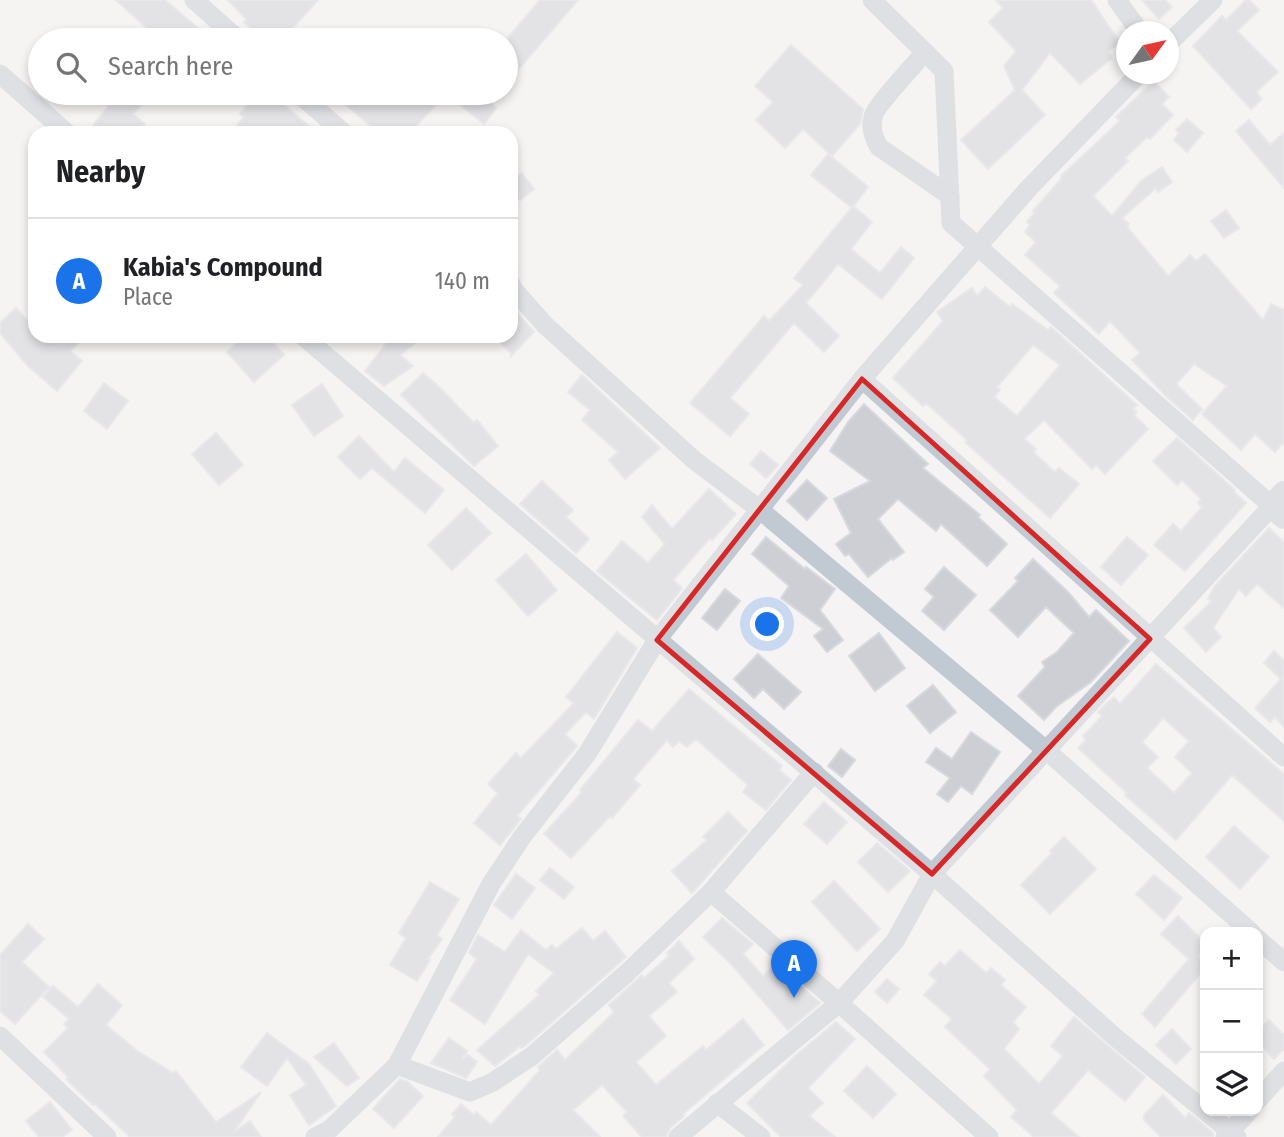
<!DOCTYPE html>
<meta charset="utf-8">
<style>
body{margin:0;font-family:"Fira Sans Condensed",sans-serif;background:#f6f6f6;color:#202124}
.controls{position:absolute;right:21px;bottom:21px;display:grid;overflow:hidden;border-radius:14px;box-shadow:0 4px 10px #0003}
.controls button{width:63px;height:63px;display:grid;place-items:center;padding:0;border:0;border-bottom:2px solid #e0e0e0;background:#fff;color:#202124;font:35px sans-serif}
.compass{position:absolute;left:1116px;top:21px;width:63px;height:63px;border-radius:50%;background:#fff;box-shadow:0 4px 10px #0003;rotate:57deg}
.you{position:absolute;left:768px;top:625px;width:24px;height:24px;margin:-18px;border:5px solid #fff;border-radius:50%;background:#1a73e8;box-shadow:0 0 0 10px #1a73e833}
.badge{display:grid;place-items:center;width:46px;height:46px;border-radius:50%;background:#1a73e8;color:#fff;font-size:23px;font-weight:700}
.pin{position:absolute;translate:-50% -58px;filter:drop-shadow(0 2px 4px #0008)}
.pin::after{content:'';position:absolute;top:37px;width:24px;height:21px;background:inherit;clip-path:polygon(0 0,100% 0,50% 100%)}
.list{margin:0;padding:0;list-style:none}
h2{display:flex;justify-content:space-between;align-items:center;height:91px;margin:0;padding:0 28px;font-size:30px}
h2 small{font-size:23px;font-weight:400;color:#757577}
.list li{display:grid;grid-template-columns:46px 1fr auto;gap:21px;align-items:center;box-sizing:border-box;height:126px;padding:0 28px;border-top:2px solid #e0e0e0}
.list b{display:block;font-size:26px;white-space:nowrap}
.list p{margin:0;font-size:23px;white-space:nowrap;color:#757577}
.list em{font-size:23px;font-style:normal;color:#757577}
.icon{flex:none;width:38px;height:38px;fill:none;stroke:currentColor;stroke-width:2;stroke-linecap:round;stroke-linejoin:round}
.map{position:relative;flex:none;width:1284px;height:1137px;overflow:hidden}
.search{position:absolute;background:#fff;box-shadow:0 4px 10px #0003;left:28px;top:28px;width:490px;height:77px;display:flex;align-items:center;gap:18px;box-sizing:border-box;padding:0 24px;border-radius:38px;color:#757577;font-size:26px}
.panel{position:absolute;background:#fff;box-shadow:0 4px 10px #0003;left:28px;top:126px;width:490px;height:217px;border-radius:21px}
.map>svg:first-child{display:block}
</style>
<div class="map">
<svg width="1284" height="1137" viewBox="0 0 1284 1137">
<rect width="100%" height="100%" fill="#f5f3f3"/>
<g fill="#cdcfd5" stroke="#d7d9de" stroke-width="2" fill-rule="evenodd">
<path d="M116 0H165L212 40H168L162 36 159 39Z"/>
<path d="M228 0H318L282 40H265L244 22 247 20Z"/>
<path d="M540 0H578L506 84V40Z"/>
<path d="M996 0H1091L1120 43 1108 51 1112 58 1080 84 1050 53 1022 90 1045 115 988 169 961 140 1015 90 1004 66 1016 51 989 22 1003 8Z"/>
<path d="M1142 0H1165L1172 7 1159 19Z"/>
<path d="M1246 0H1249L1259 10 1237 31 1278 72 1256 92 1262 99 1251 109 1193 46 1222 16 1226 20Z"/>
<path d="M791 45 863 109 860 124 832 156 803 129 785 148 756 120 773 102 755 86Z"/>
<path d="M1154 81 1169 97 1162 104 1173 115 1150 139 1147 137 1125 158 1128 161 1093 196 1112 216 1141 181 1162 167 1172 182 1158 192 1156 188 1122 218 1129 224 1127 227 1168 276 1190 255 1196 261 1205 254 1263 320 1271 304 1284 310V442L1275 452 1255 434 1241 450 1202 414 1227 386 1194 364 1176 384 1202 409 1193 420 1167 397 1132 360 1140 353 1110 321 1099 334 1054 293 1060 286 1025 255 1036 242 1025 232 1030 225 1027 222 1035 212 1033 211 1062 178 1061 176 1120 121 1116 117Z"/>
<path d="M119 93H152L133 114 145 124 137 133H87Z"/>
<path d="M258 93H270L317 133H231L244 117 240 114Z"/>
<path d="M332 93H424L437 104 409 133H379Z"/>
<path d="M465 93H498L490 103 496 108 484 124 457 102Z"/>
<path d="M1187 119 1203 133 1187 152 1174 140 1179 133 1176 130Z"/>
<path d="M1249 120 1270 145 1284 133V188L1236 131Z"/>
<path d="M828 154 868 187 852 208 811 175Z"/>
<path d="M522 173 534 189 520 200 511 189V181Z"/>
<path d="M853 206 872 222 851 249 880 273 901 247 914 258 882 299 838 264 806 303 839 336 824 352 794 323 730 398 749 414 730 436 690 403 764 316 769 321 803 285 794 278Z"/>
<path d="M1226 210 1239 228 1224 238 1211 221Z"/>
<path d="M985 287 1010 307 1012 304 1048 330 1051 327 1137 405 1133 409 1137 412 1134 415 1148 429 1105 474 1096 465 1092 469 1044 420 1024 439 1036 449 1033 452 1055 472 1059 468 1079 484 1050 518 965 442 967 440 926 403 923 406 893 378 943 321 937 312 972 288 977 296ZM1033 345 1060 365 1017 416 994 397 1000 390 997 387Z"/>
<path d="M511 306 534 332 511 356V353L493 336H511Z"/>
<path d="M16 308 35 329V336H86L70 351 82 361 57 391 27 365 0 333V323Z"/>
<path d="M244 336H267L284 355 254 382 227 352Z"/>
<path d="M392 336H424L400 355 413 366 384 386 365 371Z"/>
<path d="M423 373 438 386 474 423 477 420 498 446 474 466 401 395Z"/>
<path d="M582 375 660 448 625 479 609 460 618 452 582 420 590 410 568 392Z"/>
<path d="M104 383 128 401 107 429 84 411Z"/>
<path d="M322 384 343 416 314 436 292 405Z"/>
<path d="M864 404 928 464 923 468 980 515 978 517 1007 544 987 566 941 524 936 531 898 499 878 519 904 552 893 560 892 558 868 577 849 554 845 556 836 544 851 533 834 499 870 481 830 451 848 422Z"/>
<path d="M216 433 243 465 219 485 192 454Z"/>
<path d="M359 436 394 472 405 458 444 490 425 513 372 468 360 479 338 457Z"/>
<path d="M1177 438 1235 490 1234 492 1246 503 1185 571 1154 545 1173 524 1181 531 1202 507 1198 503 1201 499 1182 480 1177 485 1153 461Z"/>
<path d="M761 451 778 465 766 478 750 464Z"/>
<path d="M807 480 827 498 807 520 787 501Z"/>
<path d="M542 481 573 510 566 517 589 539 576 553 520 504Z"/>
<path d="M709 489 736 514 712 540 710 538 673 580 682 588 657 620 597 571 622 541 648 563 665 544 642 517 652 505 672 529Z"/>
<path d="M466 508 491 533 452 570 428 545Z"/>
<path d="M1269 528 1284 542V608L1257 584 1246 596 1239 589 1213 628 1221 637 1206 652 1184 628 1212 601 1208 599 1214 587Z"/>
<path d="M766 537 805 569 806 567 835 589 820 610 843 640 827 652 814 636 823 629 781 598 789 586 752 554Z"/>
<path d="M1127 537 1148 555 1121 585 1101 567Z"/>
<path d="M526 554 557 590 528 616 496 580Z"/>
<path d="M1033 559 1069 593 1089 617 1096 610 1129 641 1091 682 1056 707 1044 720 1018 696 1045 667 1042 662 1057 652 1074 633 1046 607 1018 637 990 610 1018 581 1015 578Z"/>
<path d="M944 567 976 595 944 630 922 611 934 597 925 589Z"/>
<path d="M725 589 740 601 717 630 702 618Z"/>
<path d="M617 632 637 648 594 719 586 712 565 734 577 746 517 816 521 819 500 845 474 823 498 793 488 784 516 753 521 758 574 703 566 697Z"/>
<path d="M879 633 905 668 875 691 849 656Z"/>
<path d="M1274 651 1284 661V727L1275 717 1270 722 1255 708 1281 679 1264 663Z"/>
<path d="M758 654 801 692 784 709 763 689 754 698 734 679Z"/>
<path d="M1156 664 1284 774V821L1232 775 1176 840 1125 795 1127 793 1078 748 1086 740 1083 736 1102 716 1098 712 1104 706 1114 697 1120 704ZM1163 718 1189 741 1175 757 1192 773 1174 793 1147 768 1158 757 1142 742Z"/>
<path d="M933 685 956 712 930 733 907 706Z"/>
<path d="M689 689 782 766 779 770 791 780 766 810 743 792 748 785 696 739 687 747 679 741 673 747 667 740 633 779 640 785 612 818 610 816 571 858 544 834 582 792 580 790 638 720 652 731Z"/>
<path d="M971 732 1000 752 972 794 961 786 948 802 937 794 950 778 926 762 936 748 952 759Z"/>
<path d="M841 749 855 760 842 777 828 766Z"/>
<path d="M824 802 847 822 827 844 804 824Z"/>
<path d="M728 812 747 831 692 893 672 871 707 840 703 837Z"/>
<path d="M1234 826 1269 857 1240 889 1206 857Z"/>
<path d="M1064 837 1096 869 1050 914 1021 885 1052 853 1050 851Z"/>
<path d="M877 843 910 871 888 892 858 862Z"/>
<path d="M550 868 574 887 564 899 540 880Z"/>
<path d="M516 874 535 888 512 919 494 905Z"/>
<path d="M1154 875 1182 898 1164 920 1136 894Z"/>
<path d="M834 881 880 929 857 951 812 902Z"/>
<path d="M430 882 459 899 437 935 442 939 428 959 430 960 417 981 390 965 406 938 399 933Z"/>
<path d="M1178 916 1205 943V948L1198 956 1205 963V968L1155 1027 1142 1014 1189 959 1161 934Z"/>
<path d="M722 918 753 944 743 954 763 976 776 964 820 1003 788 1030 732 965 703 937Z"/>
<path d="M28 924 44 939 22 962 49 987 15 1024 0 1011V955Z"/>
<path d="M582 928 593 941 605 931 626 957 525 1046 522 1048 520 1046 495 1066 477 1050 539 995 536 991 554 973 528 954 485 1024 450 1000 477 959 469 953 478 935 505 952 521 930 546 950 552 945 556 949Z"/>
<path d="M679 941 694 959 669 983 677 992 649 1016 666 1036 636 1062 656 1085 703 1046 706 1050 743 1019 764 1045 683 1114 684 1116 670 1128 666 1137H642L623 1116 627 1112 602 1085 573 1110 600 1137H438L455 1117 452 1114 461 1104 474 1115 476 1112 491 1125 540 1070 538 1067 557 1050 565 1060 614 1012 609 1005 642 975 644 978 670 955 667 953Z"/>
<path d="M960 950 986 973 991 968 1005 980 1001 985 1026 1007 1013 1022 1019 1029 1004 1049 1039 1084 1063 1056 1051 1046 1074 1017 1145 1077 1125 1101 1088 1070 1051 1113 1079 1137H1034L1011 1117 1017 1110 984 1076 990 1069 945 1027 952 1019 924 995 937 981 929 974 940 962 945 966Z"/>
<path d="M887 979 899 989 887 1003 875 992Z"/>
<path d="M98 984 122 1005 106 1025 136 1050 173 1073 176 1071 216 1122 261 1092 234 1132 250 1121 261 1137H130L95 1104 93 1105 66 1079 68 1077 44 1052 68 1028 64 1024 69 1019 43 997 53 986 78 1007Z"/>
<path d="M1269 1020 1284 1035V1049L1274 1059 1258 1042V1031Z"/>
<path d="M836 1022 855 1039 808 1088 823 1103 809 1116 835 1137H781L747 1103 795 1056Z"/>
<path d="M1172 1029 1191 1049 1176 1064 1156 1045Z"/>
<path d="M267 1033 309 1064 336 1106 309 1125 290 1095 306 1085 287 1058 267 1086 241 1067Z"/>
<path d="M449 1038 467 1051 462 1059 468 1055 477 1062 466 1078 431 1063Z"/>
<path d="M334 1043 359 1078 347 1086 314 1057Z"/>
<path d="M867 1066 896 1094 873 1118 844 1091Z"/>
<path d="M400 1079 408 1082 423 1096 394 1128 373 1109Z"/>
<path d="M1163 1095 1185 1118 1189 1113 1213 1133V1137H1161L1144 1120V1115Z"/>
<path d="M50 1102 72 1130 62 1137H39L26 1121Z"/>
</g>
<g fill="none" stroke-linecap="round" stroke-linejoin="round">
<g stroke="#c1cad2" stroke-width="19">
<path d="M194 0 239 40"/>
<path d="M1117 0 1140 32"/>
<path d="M1168 44 1213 0"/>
<path d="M925 52C915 64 878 103 874 114 870 125 873 137 879 147L950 196"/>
<path d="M0 74 67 133"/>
<path d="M298 93 344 133"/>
<path d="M511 284 514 290 545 325 694 460 759 509 1047 751 1251 932"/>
<path d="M303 336 932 874 1116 1038 1237 1137"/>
<path d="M862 379 1284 757"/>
<path d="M711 892 839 1003 989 1137"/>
<path d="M1258 939 1284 962"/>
<path d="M0 1036 107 1137"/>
<path d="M397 1065 470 1092 493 1082 532 1056 628 972 711 892 814 772"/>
<path d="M1258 1100 1284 1071"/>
<path d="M717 1103 761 1137"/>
<path d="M315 1137 329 1130 397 1065 491 884 522 837 587 754 657 640 862 379 1028 189 1139 74"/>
<path d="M678 1137 839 1003 895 941 932 874 1272 506 951 223 944 71 872 0"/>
<path d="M1225 1137 1249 1111"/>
</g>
<path stroke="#c1cad2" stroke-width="24" d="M1284 493 1272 506 1284 517"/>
</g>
<path d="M0 0H1284V1137H0ZM862 379 1150 639 932 874 657 640Z" fill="#f5f3f3" fill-opacity=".55" fill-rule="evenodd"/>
<path fill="none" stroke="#d62828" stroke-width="5" stroke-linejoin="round" d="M862 379 1150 639 932 874 657 640Z"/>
</svg>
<div class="controls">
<button>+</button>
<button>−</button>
<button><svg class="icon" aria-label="layers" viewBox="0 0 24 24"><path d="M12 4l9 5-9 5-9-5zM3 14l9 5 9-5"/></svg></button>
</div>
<svg class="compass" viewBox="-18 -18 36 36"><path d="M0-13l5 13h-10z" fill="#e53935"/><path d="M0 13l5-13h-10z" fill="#757577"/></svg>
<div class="you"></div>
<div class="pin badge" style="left:794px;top:998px">A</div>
<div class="search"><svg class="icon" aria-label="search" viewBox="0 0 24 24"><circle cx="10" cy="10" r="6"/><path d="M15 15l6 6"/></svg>Search here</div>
<section class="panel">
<h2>Nearby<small></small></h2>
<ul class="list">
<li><span class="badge">A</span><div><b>Kabia's Compound</b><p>Place</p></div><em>140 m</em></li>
</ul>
</section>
</div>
